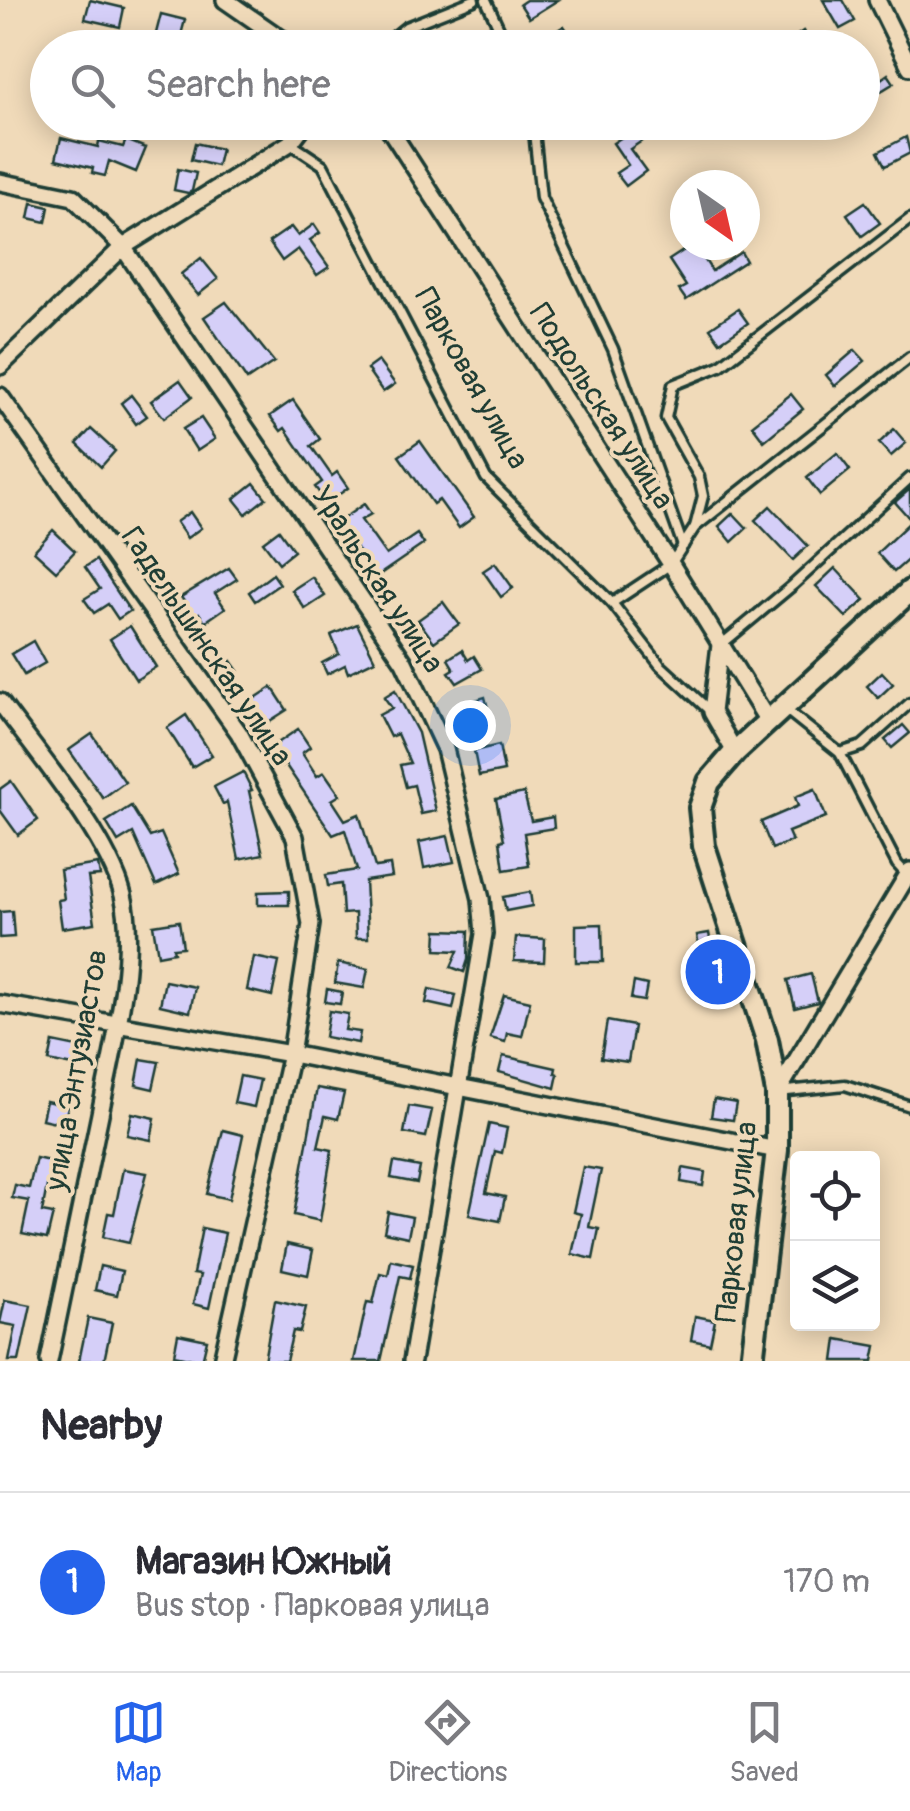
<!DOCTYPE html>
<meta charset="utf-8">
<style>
body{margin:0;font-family:Pangolin,sans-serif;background:#f7f7f7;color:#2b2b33}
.controls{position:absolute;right:30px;bottom:30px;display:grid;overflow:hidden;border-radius:10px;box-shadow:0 5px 25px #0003}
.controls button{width:90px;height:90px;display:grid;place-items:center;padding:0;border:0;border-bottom:2px solid #e1e1e2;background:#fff;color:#2b2b33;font:50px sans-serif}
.compass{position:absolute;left:670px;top:170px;width:90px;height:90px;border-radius:50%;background:#fff;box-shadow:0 5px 25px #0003;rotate:146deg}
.you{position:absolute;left:470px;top:725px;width:35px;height:35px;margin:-25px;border:8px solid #fff;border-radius:50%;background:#1a73e8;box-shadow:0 0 0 15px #1a73e833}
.badge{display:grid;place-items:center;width:65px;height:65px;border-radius:50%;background:#2563eb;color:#fff;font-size:32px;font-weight:700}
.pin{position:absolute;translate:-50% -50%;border:5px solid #fff;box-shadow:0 2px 10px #0006}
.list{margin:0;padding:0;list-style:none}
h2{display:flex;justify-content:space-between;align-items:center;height:130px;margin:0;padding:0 40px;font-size:42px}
h2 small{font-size:32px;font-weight:400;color:#7c7c81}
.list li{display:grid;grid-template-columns:65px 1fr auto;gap:30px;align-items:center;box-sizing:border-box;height:180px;padding:0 40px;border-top:2px solid #e1e1e2}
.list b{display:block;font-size:38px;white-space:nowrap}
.list p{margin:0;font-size:32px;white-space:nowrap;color:#7c7c81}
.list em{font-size:32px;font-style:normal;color:#7c7c81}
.icon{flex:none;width:55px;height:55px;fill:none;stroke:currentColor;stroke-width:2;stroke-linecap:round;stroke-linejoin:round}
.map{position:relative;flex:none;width:910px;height:1361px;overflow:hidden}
.search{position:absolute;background:#fff;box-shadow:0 5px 25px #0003;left:30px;right:30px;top:30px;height:110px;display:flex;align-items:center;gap:25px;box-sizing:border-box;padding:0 35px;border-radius:55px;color:#7c7c81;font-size:38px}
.sheet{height:310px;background:#fff}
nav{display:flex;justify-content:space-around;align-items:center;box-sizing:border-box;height:140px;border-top:2px solid #e1e1e2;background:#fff;font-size:28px;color:#7c7c81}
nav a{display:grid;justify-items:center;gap:5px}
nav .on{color:#2563eb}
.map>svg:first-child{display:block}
</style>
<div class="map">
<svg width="910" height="1361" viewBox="0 0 910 1361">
<rect width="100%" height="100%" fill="#f0dab9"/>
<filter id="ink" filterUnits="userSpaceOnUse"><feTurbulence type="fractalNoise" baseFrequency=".01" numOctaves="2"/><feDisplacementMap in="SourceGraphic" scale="20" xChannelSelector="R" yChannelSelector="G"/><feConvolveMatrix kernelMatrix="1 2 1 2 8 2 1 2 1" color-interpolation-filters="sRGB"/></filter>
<g filter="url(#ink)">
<g fill="#d5cff8" stroke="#1f3d34" stroke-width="2.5">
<path d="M90 0 124 8 120 27 85 19Z"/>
<path d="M526 0H558L529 18 520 4Z"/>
<path d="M823 0H843L855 21 840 29Z"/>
<path d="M161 14 185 20 178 46 154 41Z"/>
<path d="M564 26 579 48H530Z"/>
<path d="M803 31 814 48H799L793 38Z"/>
<path d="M862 50 881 79 888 74 894 83 873 96 862 79Z"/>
<path d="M640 125 648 137 630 149 646 171 626 186 616 173 628 165 613 143Z"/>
<path d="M906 137 910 153 885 166 878 152Z"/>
<path d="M61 138 98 147 99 141 123 147 126 140 146 148 136 172 109 161 105 176 92 173 93 168 56 159Z"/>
<path d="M195 143 221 149 217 166 191 160Z"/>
<path d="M178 169 196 173 192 191 188 193 174 190Z"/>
<path d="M865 202 880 223 862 236 847 214Z"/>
<path d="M32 203 49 207 46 222 29 218Z"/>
<path d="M314 224 320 233 310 240 329 267 317 275 298 249 282 261 269 242 291 227 298 236Z"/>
<path d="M692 245H695L712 271 741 252 746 261 686 300 679 290 686 286 669 260Z"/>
<path d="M201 258 218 279 198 295 181 274Z"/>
<path d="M226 302 274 362 247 380 204 317Z"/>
<path d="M738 309 748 323 720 342 710 328Z"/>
<path d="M855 350 865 361 835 386 826 375Z"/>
<path d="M378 361 395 384 383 392 367 369Z"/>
<path d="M180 380 192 397 164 418 151 401Z"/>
<path d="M791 394 803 409 764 441 752 425Z"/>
<path d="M131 395 147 416 136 424 121 403Z"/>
<path d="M293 400 320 439 311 446 332 476 337 472 348 488 327 503 315 487 322 482 285 428 281 431 270 416Z"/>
<path d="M201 418 215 439 197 451 183 429Z"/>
<path d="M91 429 115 451 101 467 77 444Z"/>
<path d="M894 429 906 443 891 456 879 443Z"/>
<path d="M420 441 474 517 459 528 439 500 433 504 399 456Z"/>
<path d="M837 453 850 470 820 495 807 478Z"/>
<path d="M254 483 266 498 246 514 234 499Z"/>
<path d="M910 489V519L895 502Z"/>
<path d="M364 504 371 514 361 520 386 555 417 534 424 544 373 579 366 569 370 567 345 532 342 534 335 524Z"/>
<path d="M770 506 808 546 793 560 755 520Z"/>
<path d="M190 512 201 528 187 538 176 522Z"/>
<path d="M733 513 747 528 732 542 719 526Z"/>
<path d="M910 522V558L894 572 877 553Z"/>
<path d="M53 530 75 551 56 571 34 551Z"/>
<path d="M279 530 294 551 279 563 263 542Z"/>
<path d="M96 560 130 611 118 619 108 604 94 613 84 599 100 589 85 567Z"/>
<path d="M495 563 513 588 501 597 483 571Z"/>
<path d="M229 568 237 579 215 593 225 608 205 622 199 613 194 617 181 597Z"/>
<path d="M835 568 865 600 846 617 816 586Z"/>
<path d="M273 574 280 584 255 601 249 592Z"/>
<path d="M312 577 325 596 305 609 292 590Z"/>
<path d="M443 602 459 624 434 642 418 620Z"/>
<path d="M357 624 375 660 348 673 345 665 327 674 322 663 339 654 331 635Z"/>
<path d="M130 626 156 667 136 680 110 639Z"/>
<path d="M33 641 45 663 24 675 11 654Z"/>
<path d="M462 650 468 660 474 656 482 669 457 683 449 672 454 669 448 659Z"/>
<path d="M231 661 238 671 225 680 218 670Z"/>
<path d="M882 672 893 684 878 698 867 686Z"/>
<path d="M272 687 287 710 262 726 248 703Z"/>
<path d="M395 690 418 733 436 811 421 814 414 785 406 787 400 765 410 763 397 734 390 737 379 715 392 708 384 697Z"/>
<path d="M485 697 491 720 469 725 464 708 473 705 472 701Z"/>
<path d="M186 715 212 755 192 767 167 728Z"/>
<path d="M903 725 910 733 892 748 885 740Z"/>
<path d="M298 729 310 747 302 753 317 776 324 772 340 795 332 800 345 820 359 814 375 867 390 865 392 877 365 881 368 938H356L355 913 343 914 341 884 328 886 326 875 357 870 345 830 333 835 285 764 281 767 269 749Z"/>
<path d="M92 734 125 782 103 798 69 750Z"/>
<path d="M499 745 504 771 479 776 474 751Z"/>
<path d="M243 772 252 790 249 791 263 854 239 859 227 802 223 804 214 787Z"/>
<path d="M11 781 38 820 18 835 0 810V789Z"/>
<path d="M815 789 826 817 788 832 792 841 772 849 761 822 798 806 795 797Z"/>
<path d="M524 793 531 821 553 817 554 828 524 833 529 866 504 870 500 841 504 840 496 799Z"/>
<path d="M131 806 150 837 161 833 179 874 156 885 133 833 118 842 106 822Z"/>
<path d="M448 836 454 862 424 868 419 842Z"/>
<path d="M98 864 100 876 88 877 95 923 62 928 58 900 64 899 60 870Z"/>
<path d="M289 891V905H258V892Z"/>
<path d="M530 892 532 906 506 911 503 897Z"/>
<path d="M12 911 14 937 0 938V912Z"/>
<path d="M179 921 183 947 173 948 174 952 158 955 153 925Z"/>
<path d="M602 924 603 962H576V925Z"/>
<path d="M437 930 469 931 468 960 464 972 451 967 458 951 436 950Z"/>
<path d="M709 933 721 1001 707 1004 697 935Z"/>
<path d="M516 937 545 939 544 962 514 961Z"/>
<path d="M254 957 279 962 272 996 247 990Z"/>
<path d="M338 963 368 969 364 988 335 983Z"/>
<path d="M811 974 818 1002 795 1008 788 980Z"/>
<path d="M165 981 195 987 190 1012 160 1005Z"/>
<path d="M634 982 647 985 644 1001 631 999Z"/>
<path d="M327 989 342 992 340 1004 325 1002Z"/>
<path d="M429 989 456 995 453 1009 426 1003Z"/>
<path d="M504 995 530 1001 522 1036 507 1033 505 1042 490 1038Z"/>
<path d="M329 1011 348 1014 345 1030 360 1032 358 1043 325 1037Z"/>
<path d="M607 1021 634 1026 628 1062 601 1058Z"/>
<path d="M53 1042 82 1048 78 1067 49 1061Z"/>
<path d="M503 1056 556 1068 555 1073 558 1074 555 1088 499 1072Z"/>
<path d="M141 1059 159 1062 153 1089 136 1085Z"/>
<path d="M240 1076 260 1080 254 1107 234 1103Z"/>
<path d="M317 1088 344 1093 338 1119 325 1116 318 1147 332 1150 320 1221 294 1215Z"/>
<path d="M714 1099 736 1103 733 1120 711 1117Z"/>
<path d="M46 1101 68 1106 64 1124 42 1119Z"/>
<path d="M409 1106 432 1110 426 1137 404 1133Z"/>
<path d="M132 1113 155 1118 151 1140 127 1135Z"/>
<path d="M489 1124 507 1128 502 1153 495 1151 486 1193 505 1197 500 1221 469 1215Z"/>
<path d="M223 1130 243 1135 229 1199 207 1194Z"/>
<path d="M36 1158 62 1164 56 1188 47 1186 42 1212 53 1214 47 1239 22 1234 29 1201 12 1198 15 1185 29 1188Z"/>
<path d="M394 1162 420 1167 417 1183 391 1178Z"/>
<path d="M583 1167 601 1170 589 1227 599 1229 593 1259 572 1254 581 1214 573 1212Z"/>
<path d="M683 1168 705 1172 703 1186 681 1182Z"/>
<path d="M123 1169 147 1173 129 1243 103 1237 108 1213 114 1214Z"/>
<path d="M388 1212 412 1217 408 1237 384 1232Z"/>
<path d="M202 1228 225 1233 209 1308 193 1304 200 1275 193 1274Z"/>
<path d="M287 1244 313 1250 308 1275 282 1269Z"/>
<path d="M391 1260 413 1265 410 1278 400 1276 381 1361H354L367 1302 373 1303 380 1273 388 1275Z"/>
<path d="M100 1266 122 1271 117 1295 95 1290Z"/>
<path d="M5 1300 31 1305 19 1361H9L16 1326 0 1323Z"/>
<path d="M275 1300 306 1307 300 1332 293 1331 286 1361H264Z"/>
<path d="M695 1316 715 1320 710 1344 691 1340Z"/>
<path d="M88 1318 112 1323 104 1361H79Z"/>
<path d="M178 1334 207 1340 202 1361 174 1355Z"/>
<path d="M837 1339 876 1346 873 1361H834Z"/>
</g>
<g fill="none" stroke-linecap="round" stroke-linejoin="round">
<defs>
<g id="lane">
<path d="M486 0 508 48"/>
<path d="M380 48 406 27 474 0"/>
<path d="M533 122 541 198 613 349 683 546"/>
<path d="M290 143 323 165 486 478 612 603 660 665 709 710"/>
<path d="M695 527 910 357"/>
<path d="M612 603 671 564 695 527 703 496 699 477 666 418 673 385 720 366 910 219"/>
<path d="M722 644 793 585 910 478"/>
<path d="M785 709 840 753 897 864 908 876"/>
<path d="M840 753 862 746 910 703"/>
<path d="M778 1092 845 1085 910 1106"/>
</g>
<g id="street">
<path d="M225 0 280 38 300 48"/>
<path d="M877 0 910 67"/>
<path d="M385 122 671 564 768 721"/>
<path d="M0 182 73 197 123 247 404 662 445 749 481 899 484 934 412 1361"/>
<path d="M0 366 123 247 290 143 306 122"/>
<path d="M0 396 239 733 295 837 311 924 291 1054 222 1361"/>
<path d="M720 645 712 712 735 752"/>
<path d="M0 702C37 753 107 835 123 895 138 955 112 1052 100 1114 83 1196 66 1279 49 1361"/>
<path d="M0 1004 291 1054 777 1150"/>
<path d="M777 1093 910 871"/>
</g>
<path id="secondary" d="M752 1361 777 1150V1093L767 1040 704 846 700 808 709 782 735 752 910 591"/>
</defs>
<use href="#lane" stroke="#1f3d34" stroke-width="15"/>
<use href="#street" stroke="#1f3d34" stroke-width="22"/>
<use href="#secondary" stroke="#1f3d34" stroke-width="28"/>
<use href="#lane" stroke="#f0dab9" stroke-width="8"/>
<use href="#street" stroke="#f0dab9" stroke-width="15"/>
<use href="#secondary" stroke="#f0dab9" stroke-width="20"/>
</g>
</g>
<g text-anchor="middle" stroke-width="8" stroke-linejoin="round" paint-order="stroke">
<g font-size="30" fill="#1f3d34" stroke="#f0dab9">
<text transform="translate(472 378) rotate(61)" y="10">Парковая улица</text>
<text transform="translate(602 406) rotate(57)" y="10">Подольская улица</text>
<text transform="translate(378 579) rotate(57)" y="10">Уральская улица</text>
<text transform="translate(207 646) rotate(56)" y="10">Гадельшинская улица</text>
<text transform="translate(76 1070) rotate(-80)" y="10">улица Энтузиастов</text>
<text transform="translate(736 1222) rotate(-84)" y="10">Парковая улица</text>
</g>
</g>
</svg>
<div class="controls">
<button><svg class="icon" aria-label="locate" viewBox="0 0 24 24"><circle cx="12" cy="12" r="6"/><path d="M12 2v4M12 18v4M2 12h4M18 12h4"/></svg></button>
<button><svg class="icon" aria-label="layers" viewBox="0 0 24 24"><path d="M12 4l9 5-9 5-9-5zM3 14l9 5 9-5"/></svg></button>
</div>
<svg class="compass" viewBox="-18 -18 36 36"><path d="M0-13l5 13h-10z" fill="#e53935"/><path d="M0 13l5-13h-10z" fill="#7c7c81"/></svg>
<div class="you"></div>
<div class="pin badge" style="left:718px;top:972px">1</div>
<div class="search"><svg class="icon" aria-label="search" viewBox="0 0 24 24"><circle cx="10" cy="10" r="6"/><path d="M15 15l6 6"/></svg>Search here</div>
</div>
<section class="sheet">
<h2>Nearby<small></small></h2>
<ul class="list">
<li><span class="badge">1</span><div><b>Магазин Южный</b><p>Bus stop · Парковая улица</p></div><em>170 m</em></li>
</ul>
</section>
<nav>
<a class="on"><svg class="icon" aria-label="map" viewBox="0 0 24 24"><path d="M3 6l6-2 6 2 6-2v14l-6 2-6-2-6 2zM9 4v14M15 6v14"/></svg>Map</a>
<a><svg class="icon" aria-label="directions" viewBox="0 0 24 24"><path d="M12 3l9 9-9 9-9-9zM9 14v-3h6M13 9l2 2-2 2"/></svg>Directions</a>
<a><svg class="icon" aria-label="saved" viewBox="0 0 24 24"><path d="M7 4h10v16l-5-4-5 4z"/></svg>Saved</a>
</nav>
